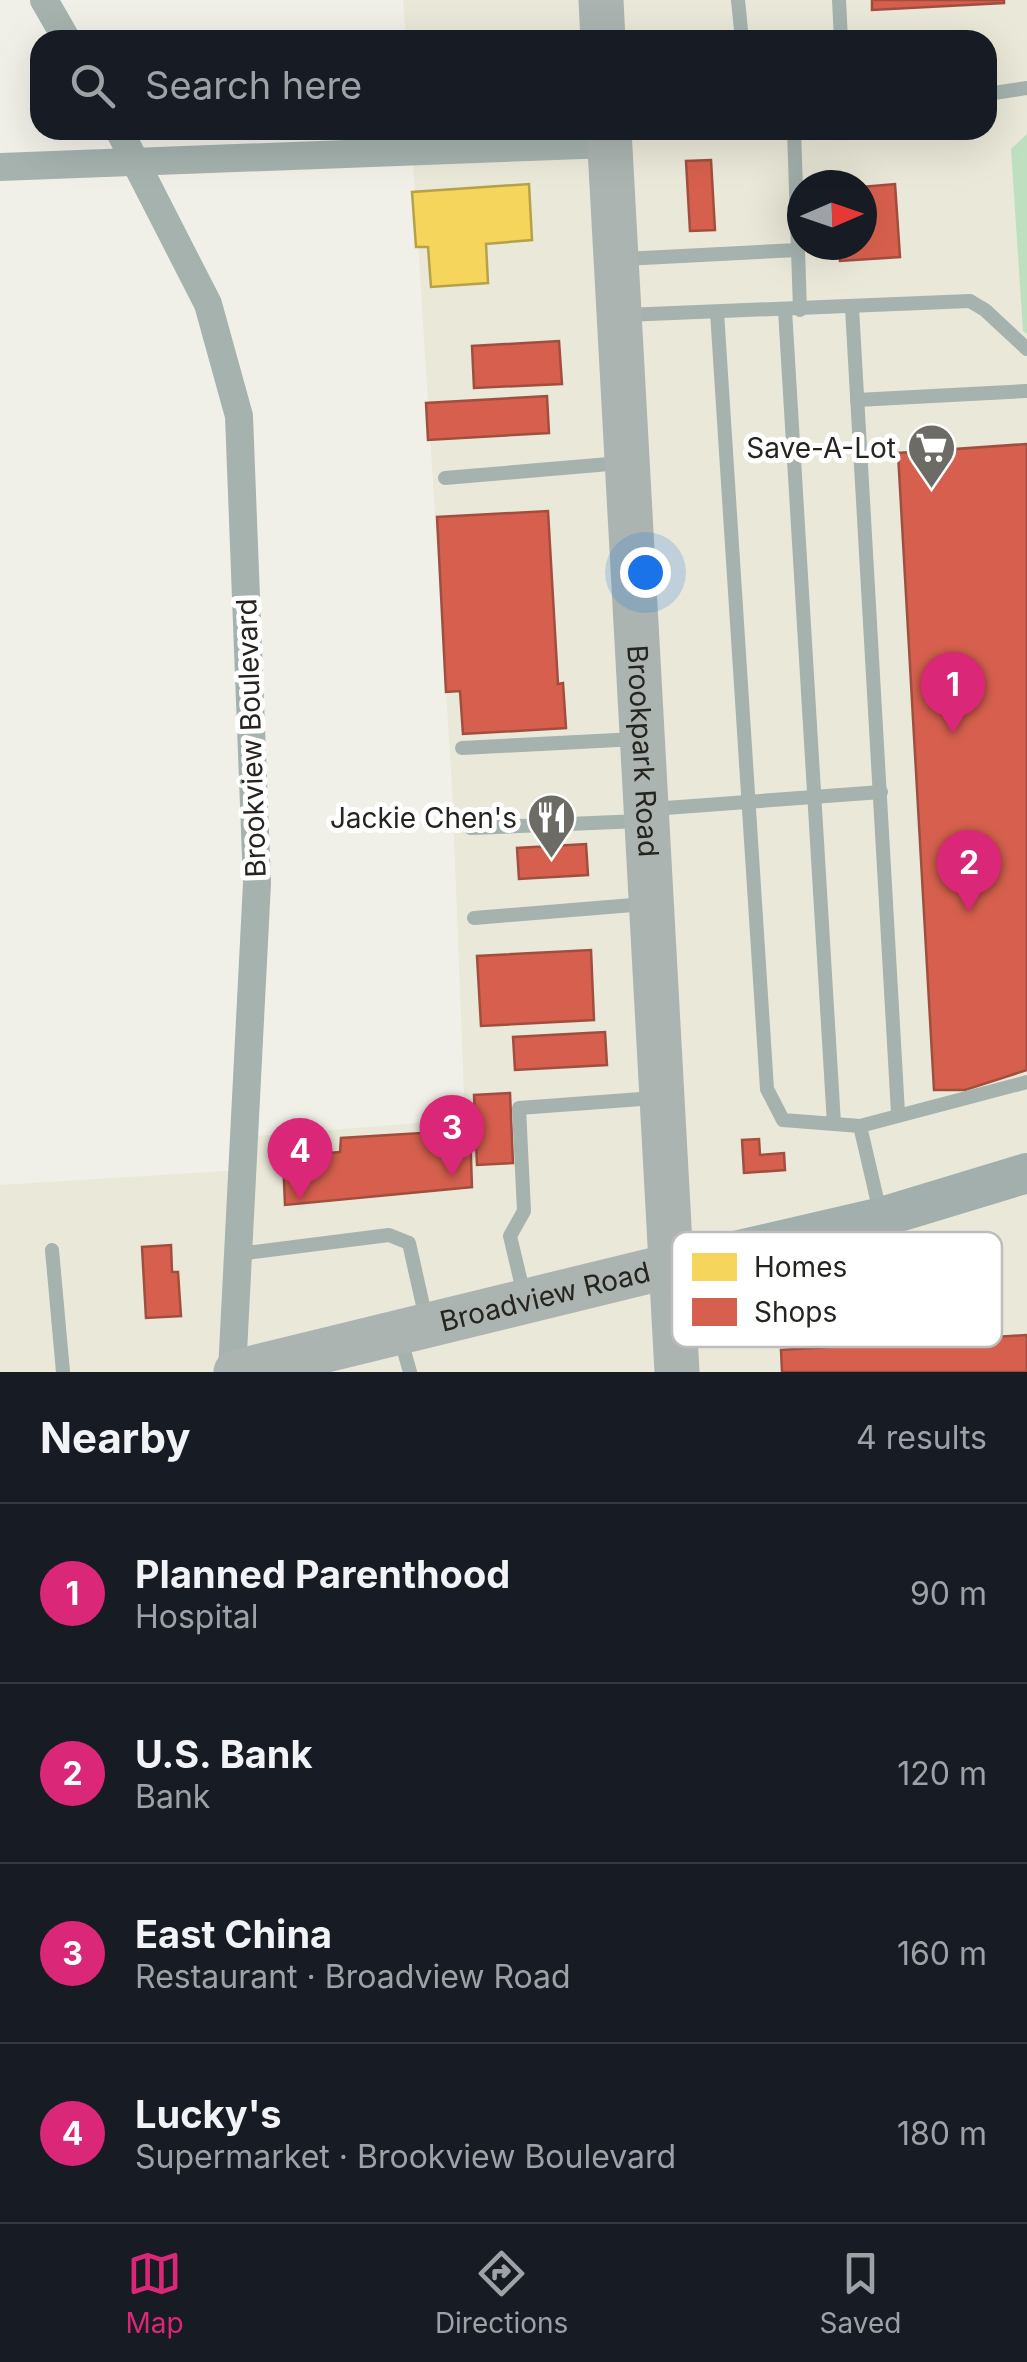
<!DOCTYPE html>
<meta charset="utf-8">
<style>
body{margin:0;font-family:Inter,sans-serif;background:#242831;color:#f1f3f6}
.compass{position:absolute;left:787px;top:170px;width:90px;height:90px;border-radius:50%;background:#171b24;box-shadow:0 10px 40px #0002;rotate:88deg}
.you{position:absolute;left:645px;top:572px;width:35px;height:35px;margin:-25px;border:8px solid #fff;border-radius:50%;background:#1a73e8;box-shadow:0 0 0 15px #1a73e833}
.badge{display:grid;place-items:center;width:65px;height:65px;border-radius:50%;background:#db2777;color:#fff;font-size:32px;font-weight:700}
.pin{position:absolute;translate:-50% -82px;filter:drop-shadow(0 2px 5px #0008)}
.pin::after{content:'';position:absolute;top:52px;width:35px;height:30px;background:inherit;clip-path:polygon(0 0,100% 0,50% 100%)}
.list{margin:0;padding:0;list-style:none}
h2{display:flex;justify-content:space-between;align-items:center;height:130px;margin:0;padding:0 40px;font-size:42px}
h2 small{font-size:32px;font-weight:400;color:#9ea1a6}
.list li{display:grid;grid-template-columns:65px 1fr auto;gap:30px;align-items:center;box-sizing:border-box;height:180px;padding:0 40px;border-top:2px solid #363941}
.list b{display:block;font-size:38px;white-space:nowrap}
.list p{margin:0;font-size:32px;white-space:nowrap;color:#9ea1a6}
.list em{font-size:32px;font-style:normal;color:#9ea1a6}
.icon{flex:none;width:55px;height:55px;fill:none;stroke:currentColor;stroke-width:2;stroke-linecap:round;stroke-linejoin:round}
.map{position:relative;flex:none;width:1027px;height:1372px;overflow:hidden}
.search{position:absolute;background:#171b24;box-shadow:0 10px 40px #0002;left:30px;right:30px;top:30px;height:110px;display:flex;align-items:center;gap:25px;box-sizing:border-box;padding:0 35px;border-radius:30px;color:#9ea1a6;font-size:38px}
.sheet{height:850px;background:#171b24}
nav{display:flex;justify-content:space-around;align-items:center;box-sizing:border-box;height:140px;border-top:2px solid #363941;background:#171b24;font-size:28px;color:#9ea1a6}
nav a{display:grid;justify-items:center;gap:5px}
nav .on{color:#db2777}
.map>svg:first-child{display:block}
</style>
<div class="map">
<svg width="1027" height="1372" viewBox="0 0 1027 1372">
<rect width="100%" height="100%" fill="#f1f0e8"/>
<path fill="#eae8d8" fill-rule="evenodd" d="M403 0H1027V134L1011 149 1027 334V1372H0V1185L242 1170 244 1137 465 1119 452 786 411 130H987V40H406ZM802 185H862V245H802Z"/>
<path fill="#bfe0c0" d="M1027 134V334L1023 331 1011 149Z"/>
<path fill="#f6d55c" stroke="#b7a04a" stroke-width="2.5" d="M529 184 532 240 486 244 488 283 431 287 428 247H416L412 192Z"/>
<g fill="#d6604d" stroke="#a14e3f" stroke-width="2.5">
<path d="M872 0H1004V3L872 10Z"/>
<path d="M711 160 715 230 690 231 686 161Z"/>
<path d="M895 184 900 257 840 261 839 245H862V187Z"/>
<path d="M559 341 562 384 474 388 472 346Z"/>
<path d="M547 396 549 433 428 440 426 403Z"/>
<path d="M1027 444V1070L965 1090H934L898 453Z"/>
<path d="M548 511 558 684 563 683 566 728 463 734 460 691 446 692 437 517Z"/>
<path d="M586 844 588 875 519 879 517 848Z"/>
<path d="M591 950 594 1020 481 1026 477 956Z"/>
<path d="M605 1032 607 1065 515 1070 513 1037Z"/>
<path d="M510 1093 513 1163 477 1165 474 1095Z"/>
<path d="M470 1130 472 1187 285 1205 283 1157 340 1152 341 1138Z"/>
<path d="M759 1139 760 1155 784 1153 785 1170 744 1173 742 1140Z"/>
<path d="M171 1245 172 1272H178L181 1316 146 1318 142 1247Z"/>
<path d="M1027 1335V1372H782L781 1350Z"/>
</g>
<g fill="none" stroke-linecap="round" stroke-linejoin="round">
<g stroke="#a5b2ae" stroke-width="14">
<path d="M738 0 742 40"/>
<path d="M839 0 841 40"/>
<path d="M987 94 1027 88"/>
<path d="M794 130 800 310"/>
<path d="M624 259 798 250"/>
<path d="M852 308 898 1113"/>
<path d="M785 310 834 1124"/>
<path d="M717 312 767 1089 783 1120 860 1126"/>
<path d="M625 315 970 301 985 310 1027 349"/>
<path d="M857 400 1027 391"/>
<path d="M445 478 621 463"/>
<path d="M462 748 636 739"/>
<path d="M652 809 881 792"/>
<path d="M471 828 640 821"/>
<path d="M474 918 645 904"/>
<path d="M880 1212 860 1126 1027 1082"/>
<path d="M52 1250 63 1372"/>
<path d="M238 1254 389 1235 409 1243 426 1319"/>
<path d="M524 1295 510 1236 524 1211 519 1108 655 1098"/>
<path d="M400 1337 410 1372"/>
</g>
<g stroke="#a5b2ae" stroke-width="28">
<path d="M44 0 67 40"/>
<path d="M119 130 208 304 239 416 257 883 232 1372"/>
<path d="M0 167 610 144"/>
</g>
<path stroke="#a2afac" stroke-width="40" d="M670 1266 882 1217 1027 1173"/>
<g stroke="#abb4b0" stroke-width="45">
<path d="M601 0 603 40"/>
<path id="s1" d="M609 130 677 1372"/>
<path id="s2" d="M236 1372 670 1266"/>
</g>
</g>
<defs>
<symbol id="supermarket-pin" viewBox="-11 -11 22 30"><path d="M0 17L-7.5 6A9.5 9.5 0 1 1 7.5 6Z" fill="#6c6b65" stroke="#fff"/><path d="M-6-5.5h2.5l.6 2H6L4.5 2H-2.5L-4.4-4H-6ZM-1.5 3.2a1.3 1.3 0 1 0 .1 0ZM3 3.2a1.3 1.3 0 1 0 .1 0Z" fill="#fff"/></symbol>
<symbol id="restaurant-pin" viewBox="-11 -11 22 30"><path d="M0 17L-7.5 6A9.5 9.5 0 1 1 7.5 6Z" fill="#6c6b65" stroke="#fff"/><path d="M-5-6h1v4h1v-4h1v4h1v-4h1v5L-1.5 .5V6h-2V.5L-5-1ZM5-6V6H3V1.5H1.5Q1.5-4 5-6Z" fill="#fff"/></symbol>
</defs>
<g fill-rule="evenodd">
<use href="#supermarket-pin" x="904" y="420" width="55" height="75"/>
<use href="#restaurant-pin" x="524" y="790" width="55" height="75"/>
</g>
<g text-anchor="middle" stroke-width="10" stroke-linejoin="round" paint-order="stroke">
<g font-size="28" fill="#25241f" stroke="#fff" text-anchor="end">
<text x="896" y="458">Save-A-Lot</text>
<text x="517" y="828">Jackie Chen's</text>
</g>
<g font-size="28" fill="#25241f" stroke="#fff">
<text transform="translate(251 738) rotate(-92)" y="10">Brookview Boulevard</text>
<text dy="10" stroke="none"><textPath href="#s1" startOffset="622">Brookpark Road</textPath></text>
<text dy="10" stroke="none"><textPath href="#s2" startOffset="318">Broadview Road</textPath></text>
</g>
</g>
<rect x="672" y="1232" width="330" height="115" rx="15" fill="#fff" stroke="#bebdbc" stroke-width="2.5"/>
<rect x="692" y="1253" width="45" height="28" fill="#f6d55c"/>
<rect x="692" y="1298" width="45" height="28" fill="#d6604d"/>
<g font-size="28" fill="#25241f">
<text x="754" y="1277">Homes</text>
<text x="754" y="1322">Shops</text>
</g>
</svg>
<svg class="compass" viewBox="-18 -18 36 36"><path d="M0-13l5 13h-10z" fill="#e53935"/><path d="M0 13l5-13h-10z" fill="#9ea1a6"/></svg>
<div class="you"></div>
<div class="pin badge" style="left:953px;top:734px">1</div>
<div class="pin badge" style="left:969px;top:912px">2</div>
<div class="pin badge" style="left:452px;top:1177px">3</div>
<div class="pin badge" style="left:300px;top:1200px">4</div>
<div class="search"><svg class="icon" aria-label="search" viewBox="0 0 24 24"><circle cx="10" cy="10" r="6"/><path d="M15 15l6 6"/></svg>Search here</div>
</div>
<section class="sheet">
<h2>Nearby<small>4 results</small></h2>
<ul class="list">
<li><span class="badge">1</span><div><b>Planned Parenthood</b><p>Hospital</p></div><em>90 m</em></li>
<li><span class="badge">2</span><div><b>U.S. Bank</b><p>Bank</p></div><em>120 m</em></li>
<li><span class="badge">3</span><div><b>East China</b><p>Restaurant · Broadview Road</p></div><em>160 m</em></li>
<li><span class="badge">4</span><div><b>Lucky's</b><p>Supermarket · Brookview Boulevard</p></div><em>180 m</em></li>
</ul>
</section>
<nav>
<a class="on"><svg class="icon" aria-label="map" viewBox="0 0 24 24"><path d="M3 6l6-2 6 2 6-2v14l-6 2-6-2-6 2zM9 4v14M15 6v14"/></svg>Map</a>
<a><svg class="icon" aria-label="directions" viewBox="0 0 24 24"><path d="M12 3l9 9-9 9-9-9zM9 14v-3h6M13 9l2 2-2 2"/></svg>Directions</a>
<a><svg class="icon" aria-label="saved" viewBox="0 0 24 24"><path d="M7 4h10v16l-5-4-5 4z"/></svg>Saved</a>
</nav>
